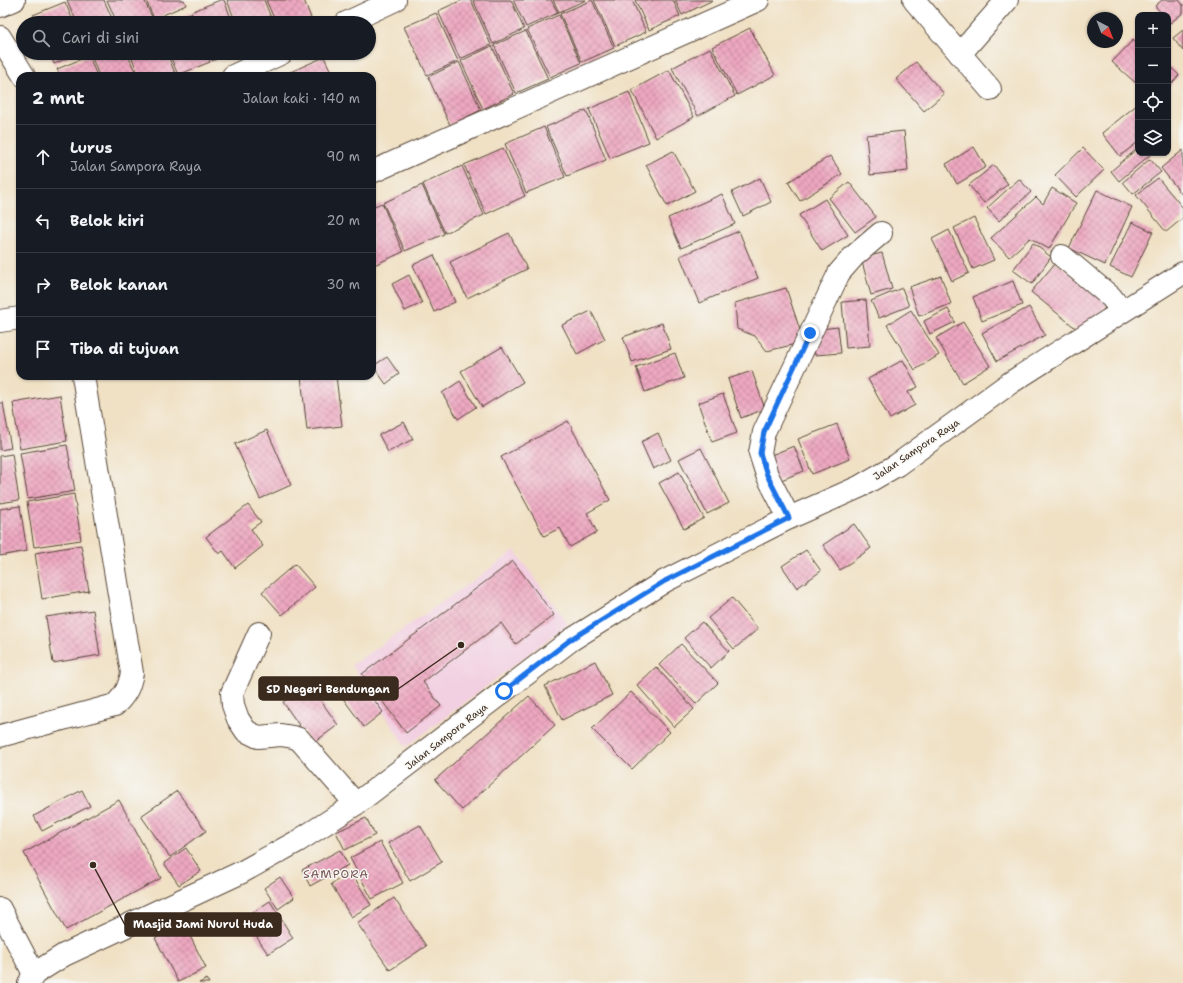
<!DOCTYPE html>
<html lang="id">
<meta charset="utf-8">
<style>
body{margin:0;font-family:"Shantell Sans",sans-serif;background:#242831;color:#f1f3f6}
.controls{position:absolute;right:12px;top:12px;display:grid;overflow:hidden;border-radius:8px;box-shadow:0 1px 3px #0004}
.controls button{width:36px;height:36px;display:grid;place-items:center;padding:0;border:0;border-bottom:1px solid #363941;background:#171b24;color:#f1f3f6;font:20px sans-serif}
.compass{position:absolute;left:1087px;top:12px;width:36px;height:36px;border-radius:50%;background:#171b24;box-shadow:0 1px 3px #0004;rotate:138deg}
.stop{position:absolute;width:12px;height:12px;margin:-9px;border:3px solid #1a73e8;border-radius:50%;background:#fff}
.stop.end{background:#1a73e8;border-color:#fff;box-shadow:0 1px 4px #0008}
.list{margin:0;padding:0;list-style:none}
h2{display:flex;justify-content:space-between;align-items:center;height:52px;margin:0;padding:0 16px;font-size:17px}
h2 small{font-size:13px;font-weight:400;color:#9ea1a6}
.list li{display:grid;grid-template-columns:26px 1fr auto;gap:12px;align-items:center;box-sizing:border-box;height:64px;padding:0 16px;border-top:1px solid #363941}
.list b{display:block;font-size:15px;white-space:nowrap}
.list p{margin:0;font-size:13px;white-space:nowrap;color:#9ea1a6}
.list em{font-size:13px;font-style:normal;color:#9ea1a6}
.icon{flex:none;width:22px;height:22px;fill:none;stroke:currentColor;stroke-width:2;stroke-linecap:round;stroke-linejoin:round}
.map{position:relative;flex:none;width:1183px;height:983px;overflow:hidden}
.search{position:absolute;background:#171b24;box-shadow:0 1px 3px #0004;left:16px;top:16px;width:360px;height:44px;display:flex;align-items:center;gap:10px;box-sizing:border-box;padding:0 14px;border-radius:22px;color:#9ea1a6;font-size:15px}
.panel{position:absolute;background:#171b24;box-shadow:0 1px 3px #0004;left:16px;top:72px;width:360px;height:308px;border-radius:12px}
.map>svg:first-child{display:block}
</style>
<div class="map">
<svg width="1183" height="983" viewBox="0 0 1183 983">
<defs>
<pattern id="building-cross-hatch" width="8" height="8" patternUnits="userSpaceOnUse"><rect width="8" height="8" fill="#eea8c1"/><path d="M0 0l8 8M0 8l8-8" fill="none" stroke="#c2899c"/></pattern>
</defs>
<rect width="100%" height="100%" fill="#f6f6f2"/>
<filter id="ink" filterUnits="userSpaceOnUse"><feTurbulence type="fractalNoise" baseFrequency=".025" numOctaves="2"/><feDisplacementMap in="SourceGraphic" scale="8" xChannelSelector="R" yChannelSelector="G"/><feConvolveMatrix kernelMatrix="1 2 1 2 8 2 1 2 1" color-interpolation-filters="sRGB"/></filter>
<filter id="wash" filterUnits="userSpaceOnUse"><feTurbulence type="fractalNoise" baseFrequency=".012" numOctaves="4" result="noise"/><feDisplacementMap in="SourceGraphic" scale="16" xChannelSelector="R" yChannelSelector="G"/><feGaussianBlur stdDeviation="0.9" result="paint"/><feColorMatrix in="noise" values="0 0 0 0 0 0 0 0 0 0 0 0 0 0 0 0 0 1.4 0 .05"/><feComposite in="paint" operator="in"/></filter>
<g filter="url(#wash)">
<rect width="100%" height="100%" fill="#f0e1c5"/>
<path fill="#f2cfe1" d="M515 551 568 624 406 747 352 665Z"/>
<g id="blocks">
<g fill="url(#building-cross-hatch)">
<path d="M67 0H104L114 23H77Z"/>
<path d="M107 0H144L153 19 144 23H117Z"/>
<path d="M146 0H184L186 5 154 19Z"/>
<path d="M220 0H224L233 23H196L191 12Z"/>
<path d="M227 0H264L273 23H236Z"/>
<path d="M266 0H304L311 18 300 23H276Z"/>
<path d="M462 0H471L491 45 460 59 438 11Z"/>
<path d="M473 0H511L524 29 493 44Z"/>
<path d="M513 0H551L558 13 526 27Z"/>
<path d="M553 0H586L559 12Z"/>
<path d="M592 0 614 48 582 62 560 14Z"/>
<path d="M594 0H632L646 32 615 46Z"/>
<path d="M635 0H673L680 16 649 30Z"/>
<path d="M675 0H713L682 15Z"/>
<path d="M1162 0H1179L1183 5V13L1170 23 1168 21V15H1163L1155 6Z"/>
<path d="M65 2 74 23H37L33 15Z"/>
<path d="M190 13 194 23H166Z"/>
<path d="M436 13 458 61 427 75 404 27Z"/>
<path d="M559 15 581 63 550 77 527 29Z"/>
<path d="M750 28 775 75 737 95 712 47Z"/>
<path d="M1183 30V51L1173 38Z"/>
<path d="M526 31 548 79 516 93 494 45Z"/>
<path d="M1133 40 1138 44V85L1112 62Z"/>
<path d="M492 46 514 94 483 109 461 61Z"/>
<path d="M710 48 735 96 698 116 672 68Z"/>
<path d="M50 53H78L54 64Z"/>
<path d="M96 53H127L137 76H99L91 55Z"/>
<path d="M130 53H167L176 76H139Z"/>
<path d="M169 53H206L210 62 178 75Z"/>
<path d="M209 53H230L212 61Z"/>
<path d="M89 56 97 76H60L57 69Z"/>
<path d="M324 57 333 76H286V74Z"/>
<path d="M459 62 481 110 450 125 428 77Z"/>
<path d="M916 62 944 94 924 111 896 79Z"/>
<path d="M1168 65 1179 75 1168 88Z"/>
<path d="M669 70 694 117 656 138 632 90Z"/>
<path d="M629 92 649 142 610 158 589 109Z"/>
<path d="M1138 104V142L1120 156 1102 133Z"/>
<path d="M586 110 606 160 567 176 546 127Z"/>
<path d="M544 127 565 177 526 193 505 144Z"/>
<path d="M904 131 908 171 870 175 866 135Z"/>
<path d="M974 147 986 167 957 184 946 164Z"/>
<path d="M503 148 525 196 486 214 464 165Z"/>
<path d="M1083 148 1104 170 1076 197 1055 175Z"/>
<path d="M1138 148V153H1150L1151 154 1119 181 1111 171Z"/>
<path d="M1183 150V196L1161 168Z"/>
<path d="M673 151 695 191 667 206 646 165Z"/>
<path d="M830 156 842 174 800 201 788 182Z"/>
<path d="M1150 159 1161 172 1133 194 1123 182Z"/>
<path d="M994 165 1008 184 984 203 969 185Z"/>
<path d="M462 166 484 215 445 233 423 184Z"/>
<path d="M760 178 771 202 743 216 732 192Z"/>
<path d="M1158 178 1183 208V218L1166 232 1136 195Z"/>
<path d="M1019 179 1031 192 999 221 987 208Z"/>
<path d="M849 182 876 217 855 232 829 198Z"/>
<path d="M422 185 444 234 405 251 383 203Z"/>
<path d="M1052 188 1076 203 1049 249 1030 238 1009 257 991 238 1036 197 1043 204Z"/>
<path d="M1097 190 1132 207 1105 265 1069 248Z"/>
<path d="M722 194 735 224 681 248 668 218Z"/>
<path d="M825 199 848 235 822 251 799 215Z"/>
<path d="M382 203 403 252 372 266V207Z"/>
<path d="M974 218 994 260 973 269 954 228Z"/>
<path d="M1132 222 1153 232 1131 277 1110 267Z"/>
<path d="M949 230 969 273 952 281 932 239Z"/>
<path d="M739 231 758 278 699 303 680 256Z"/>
<path d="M509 233 527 269 467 298 450 262Z"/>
<path d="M1033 243 1051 257 1032 284 1013 270Z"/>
<path d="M882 253 892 289 871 295 861 258Z"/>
<path d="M434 255 455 302 434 312 413 265Z"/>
<path d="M1056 262 1108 304 1083 334 1031 292Z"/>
<path d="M409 275 422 303 405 311 392 284Z"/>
<path d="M941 276 951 304 919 316 909 287Z"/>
<path d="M1013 281 1022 305 982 321 973 297Z"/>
<path d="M786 288 804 342 767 351 755 336 737 329 735 303Z"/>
<path d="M902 288 909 306 879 318 871 301Z"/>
<path d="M866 300 870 346 846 348 842 302Z"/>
<path d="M1029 307 1045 335 997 361 982 333Z"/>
<path d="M948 309 955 322 930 334 924 321Z"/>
<path d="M911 310 939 355 915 370 887 325Z"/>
<path d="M591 311 605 339 577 354 562 325Z"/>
<path d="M963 322 990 366 963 383 936 338Z"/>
<path d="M662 323 671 349 632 362 623 337Z"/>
<path d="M838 327 841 353 815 355 812 330Z"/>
<path d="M502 347 523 382 482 407 461 371Z"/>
<path d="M675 353 684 378 645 392 636 367Z"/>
<path d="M387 357 399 374 386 384 373 366Z"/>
<path d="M903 360 918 387 908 392 915 405 890 419 868 379Z"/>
<path d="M752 371 765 409 741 418 728 379Z"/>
<path d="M301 376H336L342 426 307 430Z"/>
<path d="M460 381 476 407 458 419 442 393Z"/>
<path d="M723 394 737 433 712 442 698 403Z"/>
<path d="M60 395 67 441 20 449 13 403Z"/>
<path d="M0 403H3L11 448 0 450Z"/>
<path d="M568 421 610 500 587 513 597 532 570 547 560 528 544 536 501 457Z"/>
<path d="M404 422 413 439 388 452 379 435Z"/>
<path d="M837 424 850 459 812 474 798 439Z"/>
<path d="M267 430 291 485 260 499 235 444Z"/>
<path d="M658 433 671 460 653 469 641 442Z"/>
<path d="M67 445 75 491 28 499 20 453Z"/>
<path d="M794 446 804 471 776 482 766 457Z"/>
<path d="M701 448 729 503 707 514 679 459Z"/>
<path d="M12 454 19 500 0 503V456Z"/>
<path d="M679 472 704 518 684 529 659 483Z"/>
<path d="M74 494 81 540 34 547 27 502Z"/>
<path d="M248 505 261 522 251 529 263 546 235 568 223 551 219 554 206 537Z"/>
<path d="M20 506 27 551 0 556V509Z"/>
<path d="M854 524 871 548 840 570 823 545Z"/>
<path d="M81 545 89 591 42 599 35 553Z"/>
<path d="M806 550 821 571 797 588 782 566Z"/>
<path d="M513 561 554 615 516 644 501 623 423 682 441 706 406 733 362 674Z"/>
<path d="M295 564 315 587 282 615 262 592Z"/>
<path d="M732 598 758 629 734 649 708 618Z"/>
<path d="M93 610 100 655 53 663 46 617Z"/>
<path d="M702 622 729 651 711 668 684 638Z"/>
<path d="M681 644 718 683 696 704 659 665Z"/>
<path d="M595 661 612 695 562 720 545 686Z"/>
<path d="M656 667 694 709 674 727 637 685Z"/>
<path d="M358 678 383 712 364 727 339 693Z"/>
<path d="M309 684 338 725 312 744 283 702Z"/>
<path d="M631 692 670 732 632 769 592 729Z"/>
<path d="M529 696 555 725 462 810 435 780Z"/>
<path d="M82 790 90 806 42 831 34 816Z"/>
<path d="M177 791 206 831 170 857 141 816Z"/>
<path d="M119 800 161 878 66 930 24 853Z"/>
<path d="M366 818 375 835 345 850 336 832Z"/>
<path d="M420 825 442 862 410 881 388 843Z"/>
<path d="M380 842 403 883 372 899 350 858Z"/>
<path d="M186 848 201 871 179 885 164 863Z"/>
<path d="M340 850 348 865 310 886 302 870Z"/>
<path d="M351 872 371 905 351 917 331 884Z"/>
<path d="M280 877 294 898 278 909 264 888Z"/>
<path d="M394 898 426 946 390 970 357 923Z"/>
<path d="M270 901 293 938 268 954 244 918Z"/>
<path d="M184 924 206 968 178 982 155 938Z"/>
<path d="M207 979 209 983H199Z"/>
</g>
</g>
</g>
<g filter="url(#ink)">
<use href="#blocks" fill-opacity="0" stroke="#564537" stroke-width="1"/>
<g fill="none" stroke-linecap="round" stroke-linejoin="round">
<defs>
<g id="minor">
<path d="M914 0 990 89"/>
<path d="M0 6 14 0"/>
<path d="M346 23 395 0"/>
<path d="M0 37 24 76"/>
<path d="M960 54 1007 0"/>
<path d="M233 76 282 53"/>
<path d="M372 172 758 0"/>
<path d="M1062 256 1111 297 1122 311"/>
<path d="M0 321 20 318"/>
<path d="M789 518 767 475 760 453 764 432 839 273 854 256 881 233"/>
<path d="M259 633 232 693 233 705 238 719 246 731 258 737 281 735 293 737 299 739 356 804"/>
<path d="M0 736 115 705C126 694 129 688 132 673L83 376"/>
<path d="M0 909 34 974"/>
<path d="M29 983 34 974 64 955 242 872 298 841 356 804 571 640 665 581 789 518 859 487 897 465 1010 383 1183 273"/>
</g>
</defs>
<use href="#minor" stroke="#564537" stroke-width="24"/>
<use href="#minor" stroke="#fff" stroke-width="22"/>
</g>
</g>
<g fill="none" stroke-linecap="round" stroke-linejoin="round" filter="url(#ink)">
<path stroke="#1a73e8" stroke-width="5" d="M504 691 570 640 665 581 789 518 767 475 760 453 764 432 810 333"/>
</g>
<g text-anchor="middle" stroke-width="3" stroke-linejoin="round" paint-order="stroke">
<g font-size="10" fill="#3b2a1e" stroke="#f6f6f2">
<text transform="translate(916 449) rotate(-34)" y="4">Jalan Sampora Raya</text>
<text transform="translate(446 736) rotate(-38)" y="4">Jalan Sampora Raya</text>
</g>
<g font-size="12" letter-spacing="1" fill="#7a5657" stroke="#f6f6f2">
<text x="336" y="878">SAMPORA</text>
</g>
</g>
<path fill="none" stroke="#3b2a1e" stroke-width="1.5" d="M461 645L398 689M93 865L125 925"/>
<g fill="#3b2a1e" stroke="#f6f6f2" stroke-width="1.5">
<circle cx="461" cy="645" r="4"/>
<circle cx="93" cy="865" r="4"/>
</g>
<g fill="#3b2a1e" stroke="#3b2a1e" stroke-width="1.5">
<rect x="259" y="677" width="139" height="23" rx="4"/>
<rect x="125" y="913" width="156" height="23" rx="4"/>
</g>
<g font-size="11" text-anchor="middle" font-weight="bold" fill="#fff">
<text x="328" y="693">SD Negeri Bendungan</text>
<text x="203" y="928">Masjid Jami Nurul Huda</text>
</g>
</svg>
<div class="controls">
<button>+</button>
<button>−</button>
<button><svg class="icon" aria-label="locate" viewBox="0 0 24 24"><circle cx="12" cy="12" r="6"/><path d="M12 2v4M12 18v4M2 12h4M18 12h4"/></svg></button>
<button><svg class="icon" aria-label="layers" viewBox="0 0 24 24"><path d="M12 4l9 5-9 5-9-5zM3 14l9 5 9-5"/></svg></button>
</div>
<svg class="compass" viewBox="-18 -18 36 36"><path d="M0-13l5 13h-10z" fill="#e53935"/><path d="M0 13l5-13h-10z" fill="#9ea1a6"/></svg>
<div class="stop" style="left:504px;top:691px"></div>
<div class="stop end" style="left:810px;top:333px"></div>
<div class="search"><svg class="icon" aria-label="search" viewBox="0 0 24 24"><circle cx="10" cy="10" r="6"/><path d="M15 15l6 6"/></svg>Cari di sini</div>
<section class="panel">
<h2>2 mnt<small>Jalan kaki · 140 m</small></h2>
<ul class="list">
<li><svg class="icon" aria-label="ahead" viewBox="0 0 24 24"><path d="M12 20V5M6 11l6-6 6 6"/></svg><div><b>Lurus</b><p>Jalan Sampora Raya</p></div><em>90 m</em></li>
<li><svg class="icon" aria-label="left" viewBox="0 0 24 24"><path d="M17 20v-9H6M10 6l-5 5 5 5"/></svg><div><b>Belok kiri</b></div><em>20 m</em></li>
<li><svg class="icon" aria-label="right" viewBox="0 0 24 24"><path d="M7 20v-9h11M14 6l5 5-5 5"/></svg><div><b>Belok kanan</b></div><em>30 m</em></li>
<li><svg class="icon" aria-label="arrive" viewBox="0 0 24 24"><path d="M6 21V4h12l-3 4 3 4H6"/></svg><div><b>Tiba di tujuan</b></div></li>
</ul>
</section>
</div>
